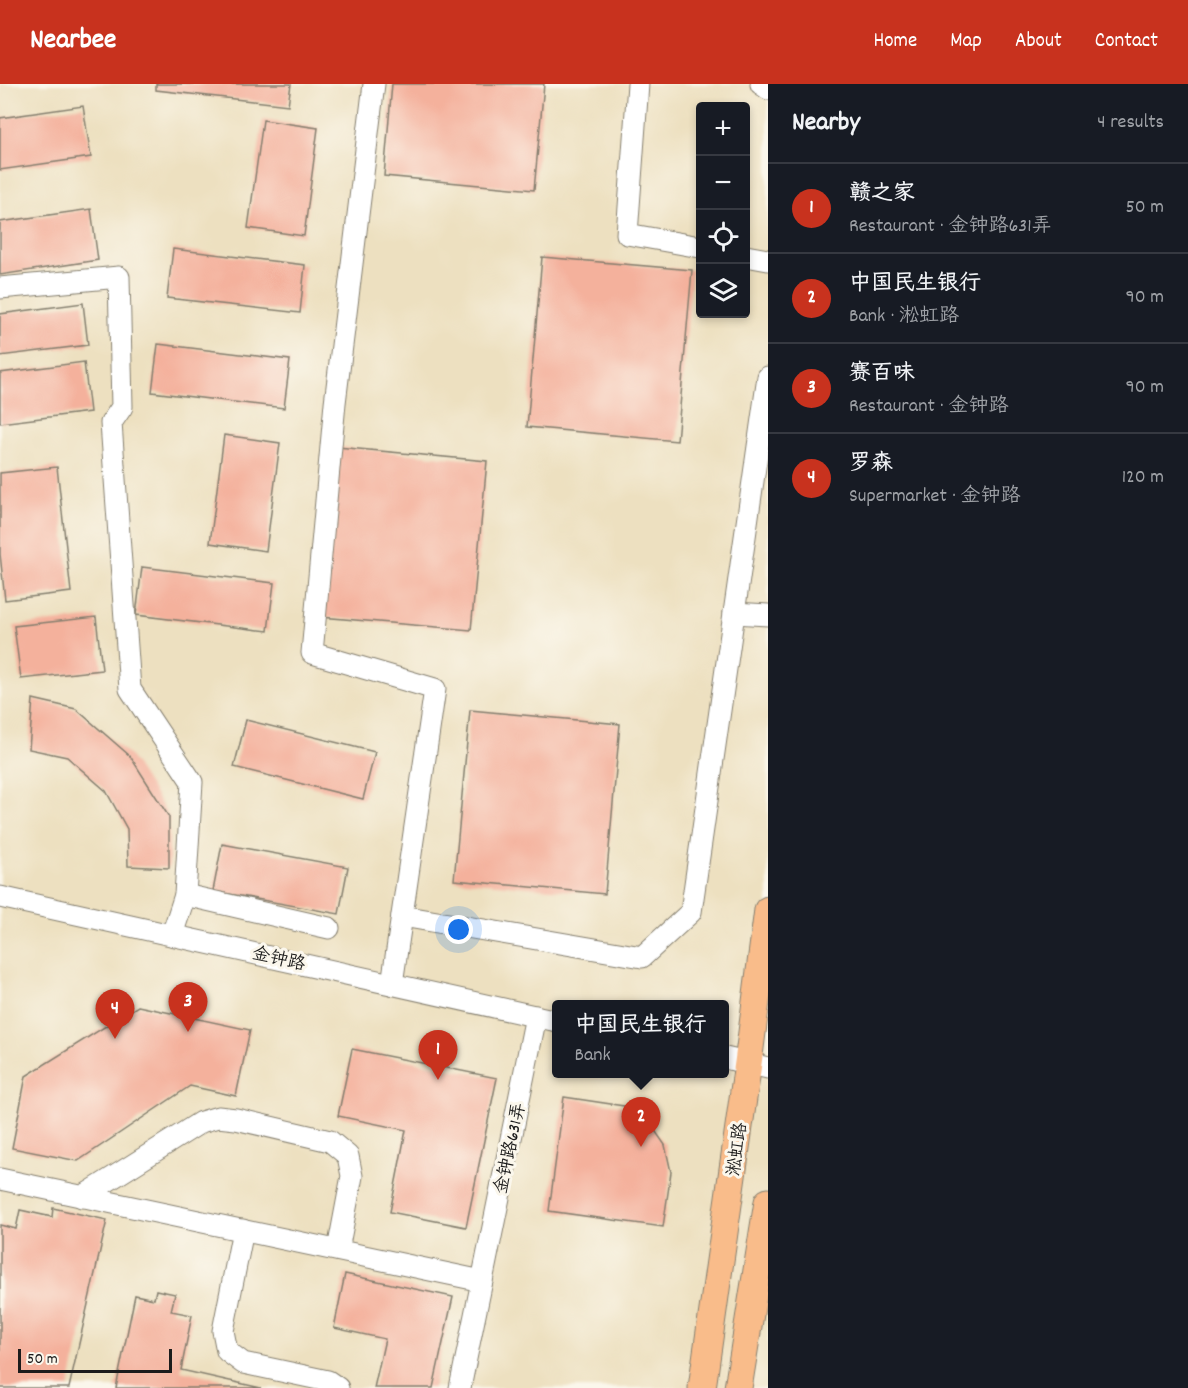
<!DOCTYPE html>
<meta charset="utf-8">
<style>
body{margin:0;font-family:Dekko,"LXGW WenKai TC",sans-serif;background:#20242c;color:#f1f3f6}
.controls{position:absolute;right:18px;top:18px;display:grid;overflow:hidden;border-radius:6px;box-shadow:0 3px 9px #0003}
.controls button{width:54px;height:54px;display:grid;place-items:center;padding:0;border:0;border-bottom:2px solid #363941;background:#171b24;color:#f1f3f6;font:30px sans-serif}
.scale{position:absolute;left:18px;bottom:15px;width:154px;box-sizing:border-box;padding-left:6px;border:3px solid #1c1c1c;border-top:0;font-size:16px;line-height:21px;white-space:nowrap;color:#1c1c1c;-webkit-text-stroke:4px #fbf7ec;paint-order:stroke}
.you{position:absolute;left:459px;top:846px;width:21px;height:21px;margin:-15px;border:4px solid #fff;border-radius:50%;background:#1a73e8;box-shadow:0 0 0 9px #1a73e833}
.badge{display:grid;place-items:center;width:39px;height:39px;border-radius:50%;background:#c8321e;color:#fff;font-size:20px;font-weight:700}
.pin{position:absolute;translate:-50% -50px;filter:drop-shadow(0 2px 3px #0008)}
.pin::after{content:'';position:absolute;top:32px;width:21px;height:18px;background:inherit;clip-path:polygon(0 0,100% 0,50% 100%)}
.popup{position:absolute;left:552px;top:916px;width:177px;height:78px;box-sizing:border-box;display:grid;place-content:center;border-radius:6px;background:#171b24;filter:drop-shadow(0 2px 4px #0005);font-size:20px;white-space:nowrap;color:#9ea1a6}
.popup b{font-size:22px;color:#f1f3f6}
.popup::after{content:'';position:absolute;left:50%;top:100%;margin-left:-12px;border:12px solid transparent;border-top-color:#171b24}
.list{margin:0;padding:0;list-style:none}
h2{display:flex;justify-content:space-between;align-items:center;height:78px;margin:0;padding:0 24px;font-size:26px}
h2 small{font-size:20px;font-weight:400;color:#9ea1a6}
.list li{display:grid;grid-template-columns:39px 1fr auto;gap:18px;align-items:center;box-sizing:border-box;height:90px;padding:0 24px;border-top:2px solid #363941}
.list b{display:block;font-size:22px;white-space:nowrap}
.list p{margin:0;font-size:20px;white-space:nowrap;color:#9ea1a6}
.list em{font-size:20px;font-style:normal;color:#9ea1a6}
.icon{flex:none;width:33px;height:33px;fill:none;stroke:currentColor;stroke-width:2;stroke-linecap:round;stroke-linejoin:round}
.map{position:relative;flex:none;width:768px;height:1304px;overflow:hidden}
header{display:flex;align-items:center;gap:36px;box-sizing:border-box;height:84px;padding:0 30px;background:#c8321e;color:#fff}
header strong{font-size:28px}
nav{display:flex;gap:33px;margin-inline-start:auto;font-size:21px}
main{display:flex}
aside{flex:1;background:#171b24}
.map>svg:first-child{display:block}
</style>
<header>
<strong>Nearbee</strong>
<nav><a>Home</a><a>Map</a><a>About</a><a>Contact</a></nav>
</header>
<main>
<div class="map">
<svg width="768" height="1304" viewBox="0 0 768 1304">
<rect width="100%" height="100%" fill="#fbf7ec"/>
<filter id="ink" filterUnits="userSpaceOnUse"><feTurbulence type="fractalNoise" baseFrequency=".0167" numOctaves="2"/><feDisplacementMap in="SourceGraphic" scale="12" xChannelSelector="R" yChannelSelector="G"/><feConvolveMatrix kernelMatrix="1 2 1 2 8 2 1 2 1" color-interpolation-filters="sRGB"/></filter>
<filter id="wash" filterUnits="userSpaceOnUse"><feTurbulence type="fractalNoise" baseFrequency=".008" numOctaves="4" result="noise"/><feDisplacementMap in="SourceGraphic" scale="24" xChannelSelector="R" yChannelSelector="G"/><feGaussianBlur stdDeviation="1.35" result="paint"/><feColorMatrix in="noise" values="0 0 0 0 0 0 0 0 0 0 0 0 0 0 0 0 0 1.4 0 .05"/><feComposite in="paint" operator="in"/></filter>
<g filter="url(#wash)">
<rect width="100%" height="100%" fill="#ede0c0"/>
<g id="blocks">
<g fill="#f4b19c">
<path d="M156 0H291L288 21 156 6Z"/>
<path d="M392 0H544L534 106 384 92Z"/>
<path d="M83 22 91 73 0 86V34Z"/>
<path d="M263 36 318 44 304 152 248 144Z"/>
<path d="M91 125 98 176 0 191V138Z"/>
<path d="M173 165 305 181 300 229 167 214Z"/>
<path d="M542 173 692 186 677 357 527 343Z"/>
<path d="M83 219 88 261 0 272V230Z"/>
<path d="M158 260 290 276 284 324 152 308Z"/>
<path d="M84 278 90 328 0 339V289Z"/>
<path d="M224 351 280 359 266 467 210 459Z"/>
<path d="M337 363 487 377 471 546 321 533Z"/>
<path d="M57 383 71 508 5 516 0 470V389Z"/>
<path d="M142 483 274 499 268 547 136 531Z"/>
<path d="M96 533 102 586 21 595 14 542Z"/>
<path d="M33 615 76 625 130 672 169 733V784L128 782 127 745 106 707 67 673 29 665Z"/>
<path d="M470 626 620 640 605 810 454 796Z"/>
<path d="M246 636 375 668 363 715 234 683Z"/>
<path d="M222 760 348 783 339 830 213 807Z"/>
<path d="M138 922 250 946 236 1012 190 1002 78 1077 12 1064 26 992Z"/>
<path d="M352 965 497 994 466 1143 390 1128 406 1046 338 1032Z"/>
<path d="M564 1013 624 1022 647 1035 665 1061 671 1088 663 1143 549 1127Z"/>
<path d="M53 1124 107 1136 69 1304H0V1141L16 1145 20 1126 52 1133Z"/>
<path d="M345 1190 453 1213 433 1304H374L385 1255 334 1244Z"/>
<path d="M156 1206 175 1210 171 1227 192 1231 181 1286 261 1304H116L135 1211 154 1215Z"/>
</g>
</g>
</g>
<g filter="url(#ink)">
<use href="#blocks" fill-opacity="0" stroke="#847e6e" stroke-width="1.5"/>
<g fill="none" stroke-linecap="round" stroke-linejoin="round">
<defs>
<g id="minor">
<path d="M374 0 335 319 312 569 435 605 392 900"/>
<path d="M638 0 627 150 700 163"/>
<path d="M761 0 768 5"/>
<path d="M746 172 768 176"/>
<path d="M0 204 119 193 122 323 111 339 130 605 192 698 185 811"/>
<path d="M734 529 768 531"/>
<path d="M0 813 557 937"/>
<path d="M402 832 642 873 691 828 768 293"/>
<path d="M172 851 185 811 329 844"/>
<path d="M725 974 768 984"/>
<path d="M0 1095 482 1197 536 932"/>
<path d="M82 1113 201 1038 218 1033 236 1035 330 1057 348 1072 352 1092 338 1166"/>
<path d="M243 1146 223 1247 227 1267 243 1279 328 1297 338 1304"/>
<path d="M460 1304 482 1197"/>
</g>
<g id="major">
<path d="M702 1304 748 979 768 826"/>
<path d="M738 1304 768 1118"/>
</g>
</defs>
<use href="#minor" stroke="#847e6e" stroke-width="23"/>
<use href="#major" stroke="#847e6e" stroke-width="29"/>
<use href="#minor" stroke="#fff" stroke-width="21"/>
<use href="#major" stroke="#f9bc8a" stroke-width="27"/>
</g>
</g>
<g text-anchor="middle" stroke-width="6" stroke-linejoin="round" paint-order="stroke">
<g font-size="18" fill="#1c1c1c" stroke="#fbf7ec">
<text transform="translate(279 874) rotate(13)" y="6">金钟路</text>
<text transform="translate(509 1064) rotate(-78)" y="6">金钟路631弄</text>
<text transform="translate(736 1065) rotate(-82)" y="6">淞虹路</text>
</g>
</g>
</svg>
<div class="controls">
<button>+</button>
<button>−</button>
<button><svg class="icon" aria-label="locate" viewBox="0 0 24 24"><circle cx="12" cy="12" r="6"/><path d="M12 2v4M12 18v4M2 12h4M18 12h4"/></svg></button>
<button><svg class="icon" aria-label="layers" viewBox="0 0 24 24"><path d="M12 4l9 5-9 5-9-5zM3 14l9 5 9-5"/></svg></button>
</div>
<div class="scale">50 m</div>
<div class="you"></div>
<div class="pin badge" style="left:438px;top:996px">1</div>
<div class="pin badge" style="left:641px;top:1063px">2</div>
<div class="popup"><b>中国民生银行</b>Bank</div>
<div class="pin badge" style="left:188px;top:948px">3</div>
<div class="pin badge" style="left:115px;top:955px">4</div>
</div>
<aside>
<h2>Nearby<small>4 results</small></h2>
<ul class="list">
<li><span class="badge">1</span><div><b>赣之家</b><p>Restaurant · 金钟路631弄</p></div><em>50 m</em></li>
<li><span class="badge">2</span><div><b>中国民生银行</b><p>Bank · 淞虹路</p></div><em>90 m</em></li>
<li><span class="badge">3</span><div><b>赛百味</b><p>Restaurant · 金钟路</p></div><em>90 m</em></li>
<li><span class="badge">4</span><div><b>罗森</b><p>Supermarket · 金钟路</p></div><em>120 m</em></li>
</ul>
</aside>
</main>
